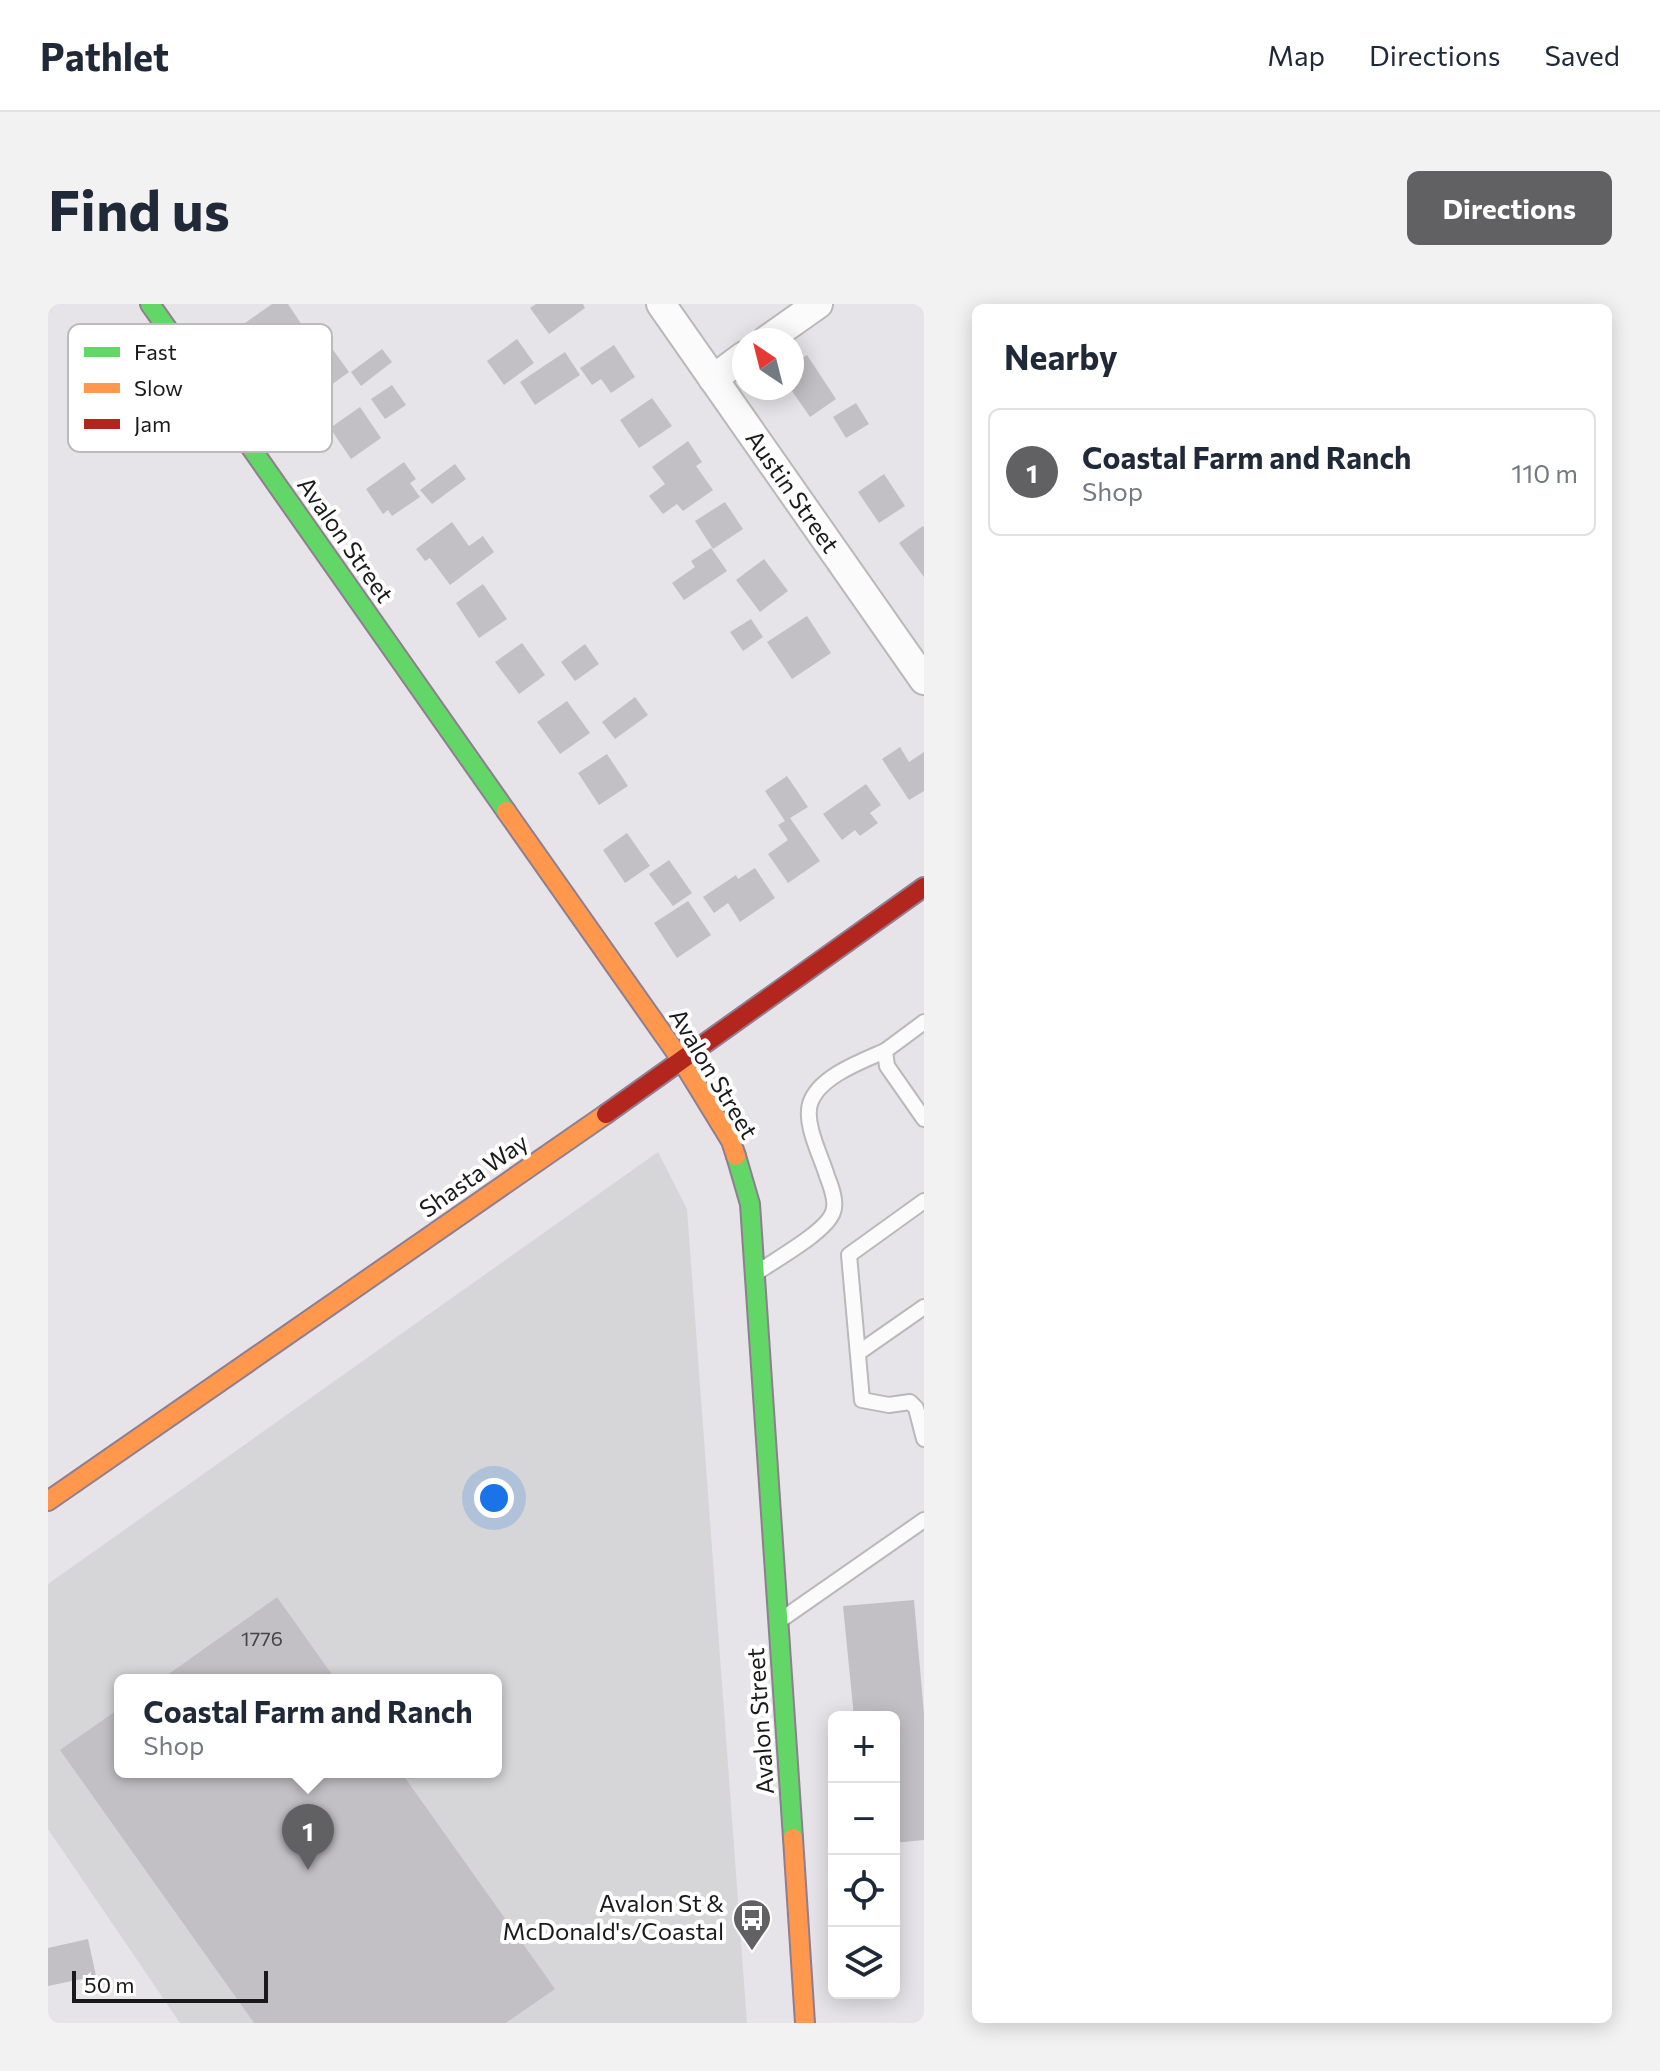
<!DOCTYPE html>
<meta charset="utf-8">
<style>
body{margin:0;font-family:Commissioner,sans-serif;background:#f2f2f3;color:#1f2937}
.controls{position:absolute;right:24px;bottom:24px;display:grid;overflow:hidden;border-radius:12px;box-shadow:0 4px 20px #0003}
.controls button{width:72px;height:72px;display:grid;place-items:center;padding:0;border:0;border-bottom:2px solid #e0e1e3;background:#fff;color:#1f2937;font:40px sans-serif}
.compass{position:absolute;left:684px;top:24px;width:72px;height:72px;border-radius:50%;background:#fff;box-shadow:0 4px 20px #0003;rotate:325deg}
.scale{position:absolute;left:24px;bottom:20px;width:196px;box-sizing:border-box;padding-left:8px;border:4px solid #1a1a1a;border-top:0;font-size:22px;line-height:28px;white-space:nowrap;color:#1a1a1a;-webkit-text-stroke:6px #fff;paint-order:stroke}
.you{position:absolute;left:446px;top:1194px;width:28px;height:28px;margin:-20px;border:6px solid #fff;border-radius:50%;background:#1a73e8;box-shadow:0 0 0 12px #1a73e833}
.badge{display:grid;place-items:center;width:52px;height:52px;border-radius:50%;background:#616062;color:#fff;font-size:26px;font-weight:700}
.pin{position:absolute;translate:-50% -66px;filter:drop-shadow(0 2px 4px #0008)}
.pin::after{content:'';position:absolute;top:42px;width:28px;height:24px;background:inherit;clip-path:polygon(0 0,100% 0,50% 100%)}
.popup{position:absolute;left:66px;top:1370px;width:388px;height:104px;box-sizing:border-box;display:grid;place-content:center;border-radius:12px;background:#fff;filter:drop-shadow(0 2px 6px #0005);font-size:26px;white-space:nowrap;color:#747a83}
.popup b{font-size:30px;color:#1f2937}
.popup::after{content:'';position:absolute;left:50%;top:100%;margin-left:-16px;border:16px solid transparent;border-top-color:#fff}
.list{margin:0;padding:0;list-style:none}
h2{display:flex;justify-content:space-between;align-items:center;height:104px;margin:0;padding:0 32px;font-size:34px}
h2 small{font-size:26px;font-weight:400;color:#747a83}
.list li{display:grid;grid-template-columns:52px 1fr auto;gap:24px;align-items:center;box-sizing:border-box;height:128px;margin:0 16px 16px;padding:0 16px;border:2px solid #e0e1e3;border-radius:12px}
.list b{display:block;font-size:30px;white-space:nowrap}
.list p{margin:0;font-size:26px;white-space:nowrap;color:#747a83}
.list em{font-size:26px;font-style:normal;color:#747a83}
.icon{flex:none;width:44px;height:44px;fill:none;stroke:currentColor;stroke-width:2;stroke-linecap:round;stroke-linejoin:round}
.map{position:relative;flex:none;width:876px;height:1719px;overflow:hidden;border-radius:12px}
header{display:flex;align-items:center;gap:48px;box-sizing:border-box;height:112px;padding:0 40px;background:#fff;border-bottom:2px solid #e0e1e3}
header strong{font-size:38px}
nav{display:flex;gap:44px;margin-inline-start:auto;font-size:28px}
.intro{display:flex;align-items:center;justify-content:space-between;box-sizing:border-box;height:192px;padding:0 48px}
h1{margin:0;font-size:56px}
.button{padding:20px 36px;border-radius:12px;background:#616062;color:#fff;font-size:28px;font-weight:700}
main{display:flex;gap:48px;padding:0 48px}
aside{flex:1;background:#fff;border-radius:12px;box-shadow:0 4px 20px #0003}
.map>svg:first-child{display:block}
</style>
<header>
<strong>Pathlet</strong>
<nav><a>Map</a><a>Directions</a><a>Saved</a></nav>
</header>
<div class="intro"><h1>Find us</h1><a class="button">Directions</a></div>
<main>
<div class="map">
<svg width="876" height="1719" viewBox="0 0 876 1719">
<rect width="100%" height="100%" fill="#e6e3e9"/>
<path fill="#d6d5d7" d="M610 848 639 905 699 1719H458L506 1685 353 1468H448V1376H288L229 1293 112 1376H72V1404L13 1446 206 1719H132L0 1525V1280Z"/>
<g fill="#c2c0c5">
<path d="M224 0H240L256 24 249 30 257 41 226 62 197 19Z"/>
<path d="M488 0H535L537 4 501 30 482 4Z"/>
<path d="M469 35 486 59 456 81 439 57Z"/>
<path d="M280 39 301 68 264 95 243 66Z"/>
<path d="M566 41 587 73 563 89 553 75 544 81 532 64Z"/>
<path d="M334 45 344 58 313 82 303 68Z"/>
<path d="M517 48 532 71 487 101 472 78Z"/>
<path d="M759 51 788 95 762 113 742 84 744 61Z"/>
<path d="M344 81 358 101 337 115 323 95Z"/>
<path d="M604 94 624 122 591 144 572 116Z"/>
<path d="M808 99 821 120 798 134 785 113Z"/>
<path d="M312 103 333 134 303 155 282 124Z"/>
<path d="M640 137 654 158 648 162 665 186 635 207 629 200 615 210 601 192 617 180 604 163Z"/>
<path d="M356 158 368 175 362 179 372 193 344 212 340 206 335 210 318 185Z"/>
<path d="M407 160 418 175 384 200 372 186Z"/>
<path d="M836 170 857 202 831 219 810 188Z"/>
<path d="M677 198 695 225 665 245 647 217Z"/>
<path d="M404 218 421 242 435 232 446 248 402 281 382 254 377 257 368 245Z"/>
<path d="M875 222 876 223V273L851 239Z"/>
<path d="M663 244 679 267 636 296 624 279 647 263 643 257Z"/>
<path d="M716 255 740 287 712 308 688 276Z"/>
<path d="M435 280 459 315 431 334 408 299Z"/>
<path d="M759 312 783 349 744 375 719 338Z"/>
<path d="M703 315 715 333 695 347 682 328Z"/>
<path d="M474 339 497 371 471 390 447 358Z"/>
<path d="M537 340 551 360 527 377 513 358Z"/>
<path d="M587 393 600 411 567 435 554 418Z"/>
<path d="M519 397 542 429 512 450 489 418Z"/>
<path d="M852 443 861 458 876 448V487L861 496 834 455Z"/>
<path d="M559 450 580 482 551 501 530 469Z"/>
<path d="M739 472 760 503 742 514 772 557 740 579 720 550 740 536 730 521 737 517 717 487Z"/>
<path d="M818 480 833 501 822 509 830 519 812 532 807 526 794 536 775 510Z"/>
<path d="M579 529 602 562 577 579 555 546Z"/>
<path d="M621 556 644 589 625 602 601 570Z"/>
<path d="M707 564 727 594 692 618 680 599 666 609 655 593 688 571 690 575Z"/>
<path d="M640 597 663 631 629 654 606 619Z"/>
<path d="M229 1293 288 1376H112Z"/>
<path d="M866 1296 876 1410V1536L846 1539V1413H806L795 1302Z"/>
<path d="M72 1404V1468H353L507 1685 458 1719H206L12 1446Z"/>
<path d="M40 1635 48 1672 0 1682V1644Z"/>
</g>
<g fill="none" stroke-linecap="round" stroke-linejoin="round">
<defs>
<g id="lane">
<path d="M876 718 837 747 839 762 876 815"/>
<path d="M876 897 801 951 814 1096 841 1101 862 1098 868 1104 876 1135"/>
<path d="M713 966C730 954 779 927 785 908 789 898 783 882 779 872 773 852 756 820 762 800 770 773 814 757 837 747"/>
<path d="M810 1049 876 1003"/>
<path d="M734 1315 876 1216"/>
</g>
<g id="street">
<path d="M613 0 876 376"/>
<path d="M719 36 770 0"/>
<path d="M665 75 696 52"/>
</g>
<g id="fast">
<path d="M102 0 458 507"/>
<path d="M688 852 702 900 745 1534"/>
</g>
<g id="slow">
<path d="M458 507 634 757 683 837 688 852"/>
<path d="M0 1197 558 810"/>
<path d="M745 1534 757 1719"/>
</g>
<path id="jam" d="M558 810 876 583"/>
</defs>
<use href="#lane" stroke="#b9b8ba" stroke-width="18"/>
<use href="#street" stroke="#b9b8ba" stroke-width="32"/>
<use href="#fast" stroke="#8f7e90" stroke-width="22"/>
<use href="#slow" stroke="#8f7e90" stroke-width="22"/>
<use href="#jam" stroke="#8f7e90" stroke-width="22"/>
<use href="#lane" stroke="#fbfbfc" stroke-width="14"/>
<use href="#street" stroke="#fbfbfc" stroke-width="28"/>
<use href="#fast" stroke="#63d668" stroke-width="18"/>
<use href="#slow" stroke="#ff974d" stroke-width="18"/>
<use href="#jam" stroke="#b3261e" stroke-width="18"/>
</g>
<defs>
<symbol id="bus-pin" viewBox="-11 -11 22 30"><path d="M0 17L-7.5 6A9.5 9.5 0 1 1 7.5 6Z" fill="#616062" stroke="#fff"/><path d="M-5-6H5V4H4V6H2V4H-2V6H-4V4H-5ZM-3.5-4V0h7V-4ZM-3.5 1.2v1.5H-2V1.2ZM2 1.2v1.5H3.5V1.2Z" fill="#fff"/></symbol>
</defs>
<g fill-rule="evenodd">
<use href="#bus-pin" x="682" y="1592" width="44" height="60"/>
</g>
<g text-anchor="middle" stroke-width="8" stroke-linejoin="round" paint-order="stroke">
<g font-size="20" fill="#444445">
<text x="214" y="1342">1776</text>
</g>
<g font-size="24" fill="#1a1a1a" stroke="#fff">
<text transform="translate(744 188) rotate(55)" y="8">Austin Street</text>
<text transform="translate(297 236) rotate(55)" y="8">Avalon Street</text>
<text transform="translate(665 770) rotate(59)" y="8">Avalon Street</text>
<text transform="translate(426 872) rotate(-35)" y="8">Shasta Way</text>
<text transform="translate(713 1417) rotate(-94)" y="8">Avalon Street</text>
</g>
<g font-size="24" fill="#1a1a1a" stroke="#fff" text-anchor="end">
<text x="676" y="1608">Avalon St &amp;<tspan x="676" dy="28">McDonald's/Coastal</tspan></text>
</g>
</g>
<rect x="20" y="20" width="264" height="128" rx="12" fill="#fff" stroke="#bababa" stroke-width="2"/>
<rect x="36" y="43" width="36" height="10" fill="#63d668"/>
<rect x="36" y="79" width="36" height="10" fill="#ff974d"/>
<rect x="36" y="115" width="36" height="10" fill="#b3261e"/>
<g font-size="22" fill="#1a1a1a">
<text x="86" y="56">Fast</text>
<text x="86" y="92">Slow</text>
<text x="86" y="128">Jam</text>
</g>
</svg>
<div class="controls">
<button>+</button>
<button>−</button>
<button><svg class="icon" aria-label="locate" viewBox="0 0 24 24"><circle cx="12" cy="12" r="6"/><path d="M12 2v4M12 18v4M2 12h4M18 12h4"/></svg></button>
<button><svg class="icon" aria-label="layers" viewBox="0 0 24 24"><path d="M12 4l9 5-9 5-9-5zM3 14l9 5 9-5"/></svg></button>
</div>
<svg class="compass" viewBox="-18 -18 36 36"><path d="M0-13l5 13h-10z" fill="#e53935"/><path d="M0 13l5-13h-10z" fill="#747a83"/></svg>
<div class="scale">50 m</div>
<div class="you"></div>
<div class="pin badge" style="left:260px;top:1566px">1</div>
<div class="popup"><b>Coastal Farm and Ranch</b>Shop</div>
</div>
<aside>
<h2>Nearby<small></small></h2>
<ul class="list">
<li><span class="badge">1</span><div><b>Coastal Farm and Ranch</b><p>Shop</p></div><em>110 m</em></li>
</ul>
</aside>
</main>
